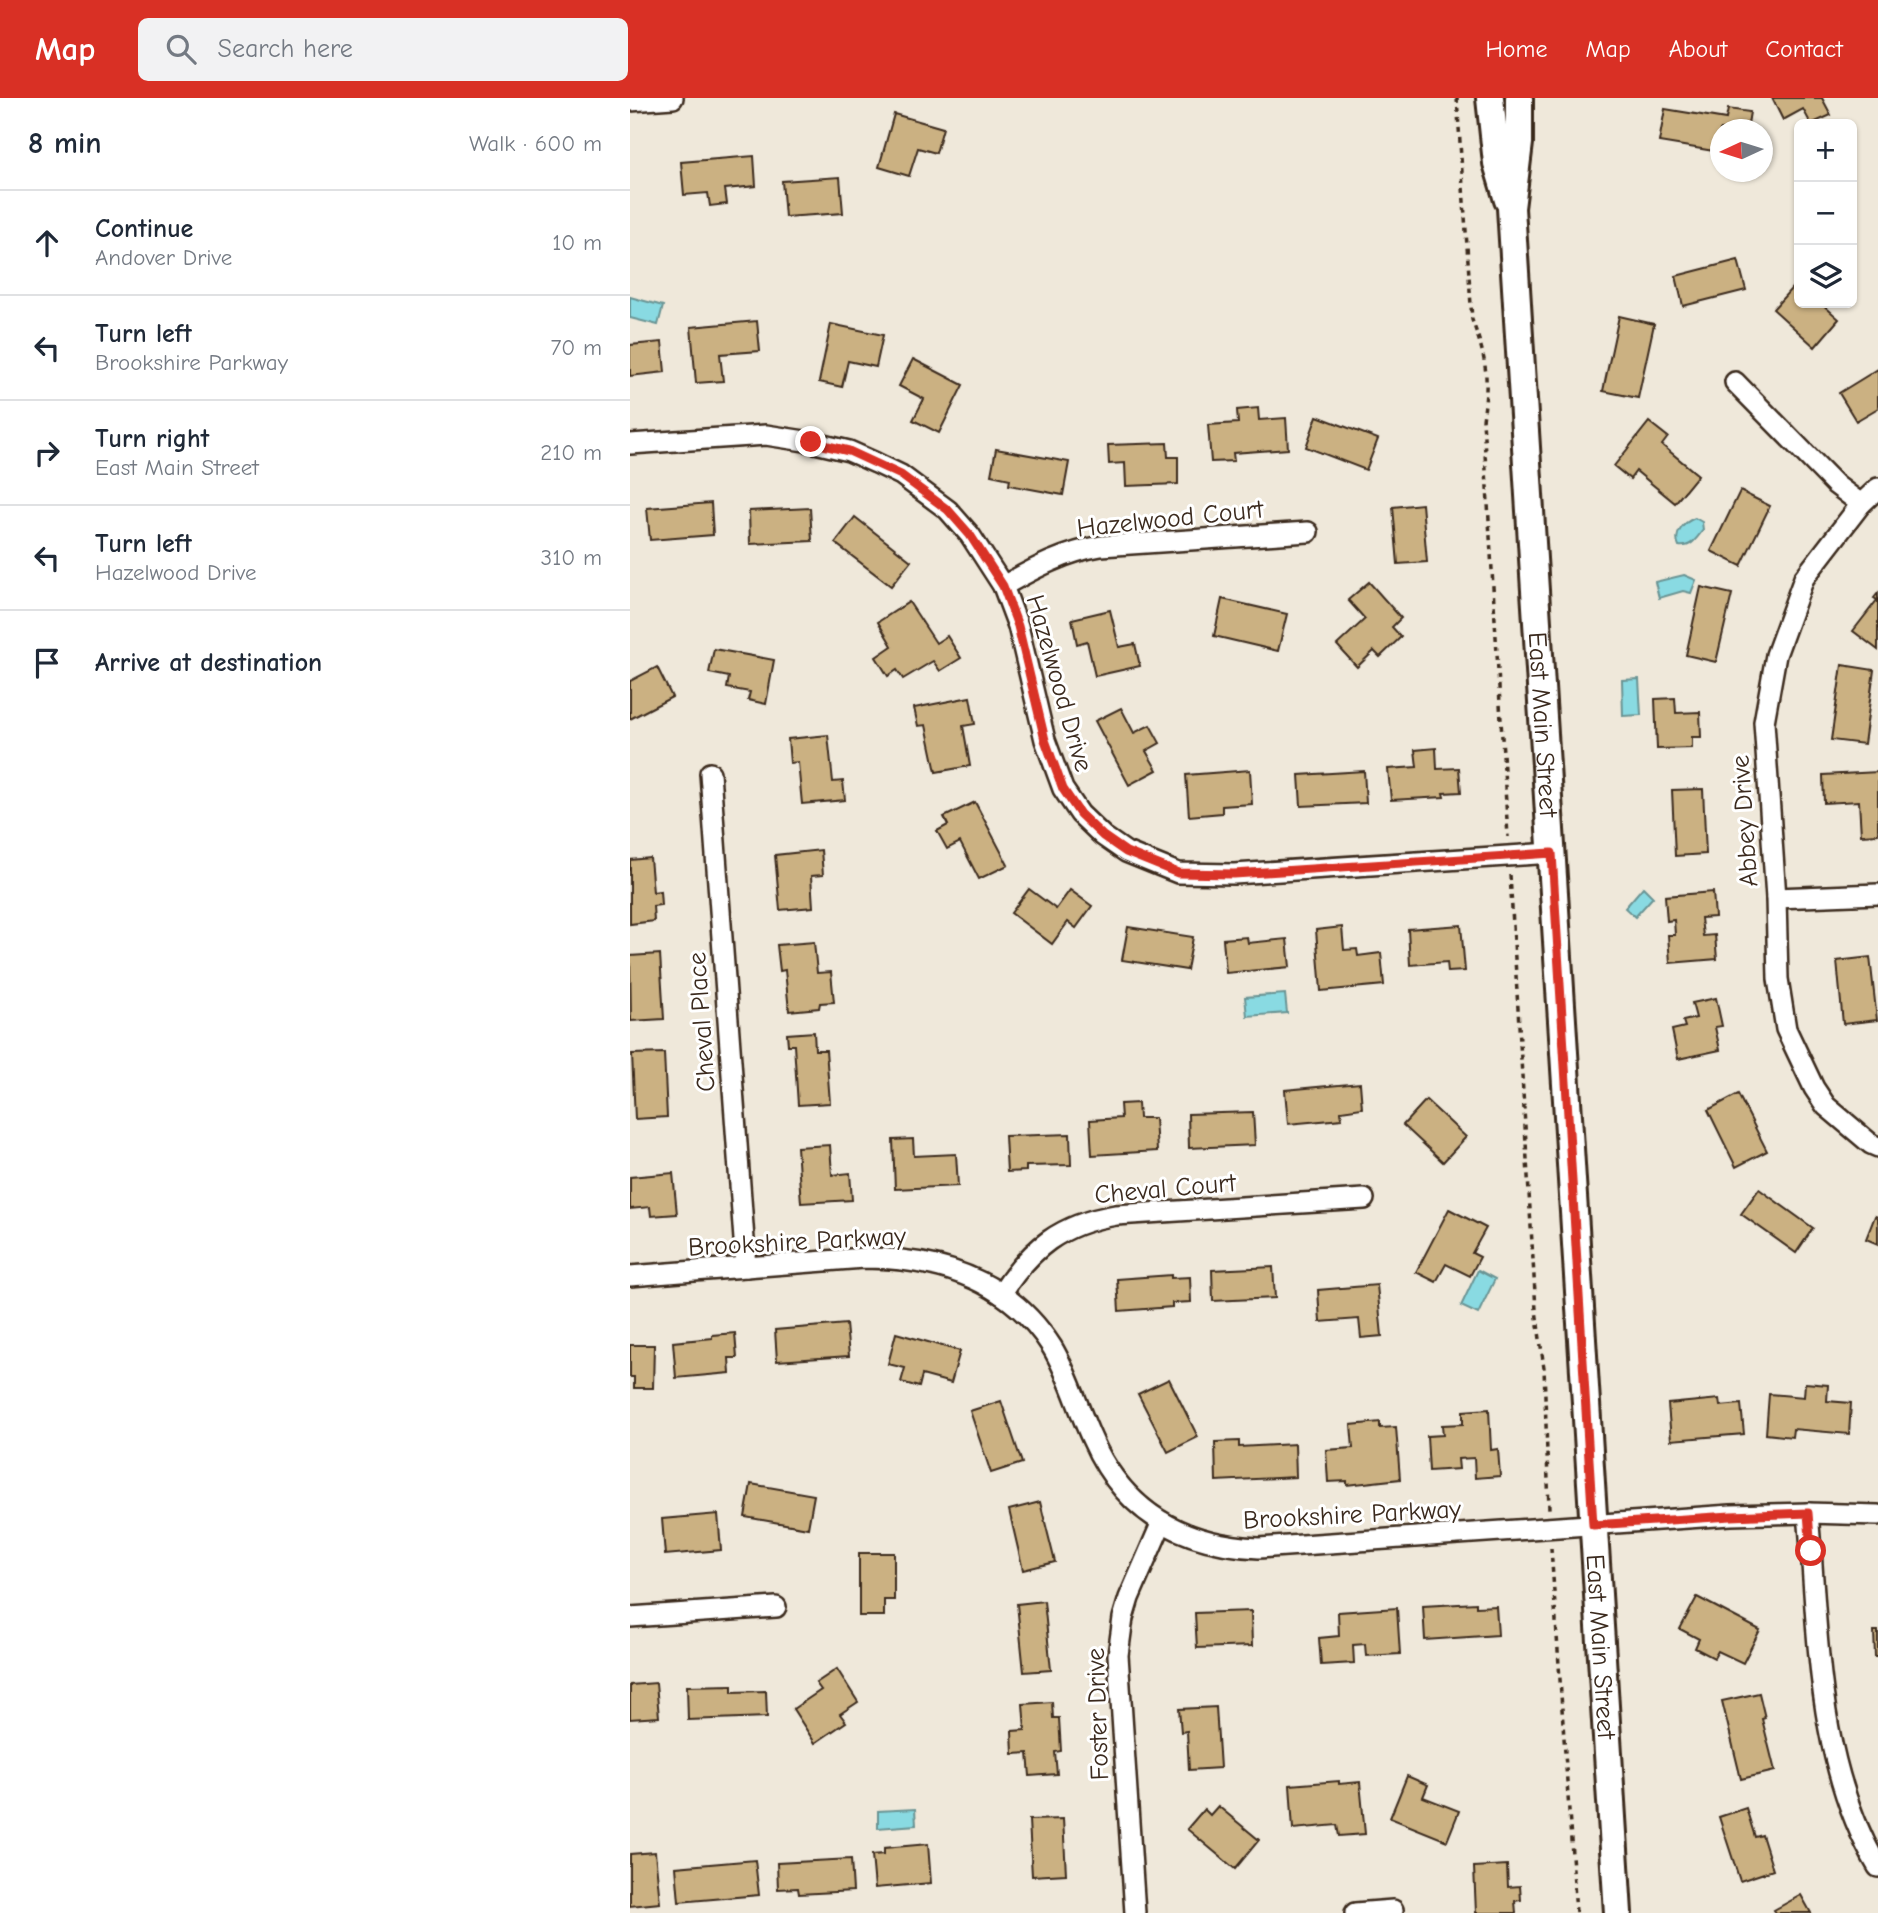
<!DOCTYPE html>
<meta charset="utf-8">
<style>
body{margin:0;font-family:"Comic Neue",sans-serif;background:#f2f2f3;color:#1f2937}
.controls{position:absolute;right:21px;top:21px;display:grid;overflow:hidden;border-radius:10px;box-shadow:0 2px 5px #0004}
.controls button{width:63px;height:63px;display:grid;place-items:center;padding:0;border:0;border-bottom:2px solid #e0e1e3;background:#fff;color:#1f2937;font:35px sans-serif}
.compass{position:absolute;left:1080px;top:21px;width:63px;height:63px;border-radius:50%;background:#fff;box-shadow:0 2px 5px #0004;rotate:266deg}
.stop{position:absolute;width:21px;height:21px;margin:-16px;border:5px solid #d93025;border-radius:50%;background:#fff}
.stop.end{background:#d93025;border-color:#fff;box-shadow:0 2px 7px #0008}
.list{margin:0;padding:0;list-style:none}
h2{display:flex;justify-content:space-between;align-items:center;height:91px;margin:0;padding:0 28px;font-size:30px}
h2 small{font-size:23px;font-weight:400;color:#747a83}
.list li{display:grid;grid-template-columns:46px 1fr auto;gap:21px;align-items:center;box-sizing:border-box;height:105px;padding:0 28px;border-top:2px solid #e0e1e3}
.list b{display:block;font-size:26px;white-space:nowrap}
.list p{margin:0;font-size:23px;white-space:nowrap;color:#747a83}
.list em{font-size:23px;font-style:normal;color:#747a83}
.icon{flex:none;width:38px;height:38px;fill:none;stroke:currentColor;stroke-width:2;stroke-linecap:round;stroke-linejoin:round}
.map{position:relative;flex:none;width:1248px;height:1815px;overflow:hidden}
header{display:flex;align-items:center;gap:42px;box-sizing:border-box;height:98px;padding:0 35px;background:#d93025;color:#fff}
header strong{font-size:33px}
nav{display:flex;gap:38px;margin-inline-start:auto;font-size:24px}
.search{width:490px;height:63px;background:#f2f2f3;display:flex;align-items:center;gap:18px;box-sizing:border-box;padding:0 24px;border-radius:10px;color:#747a83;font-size:26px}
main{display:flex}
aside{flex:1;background:#fff}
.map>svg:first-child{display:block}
</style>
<header>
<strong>Map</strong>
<div class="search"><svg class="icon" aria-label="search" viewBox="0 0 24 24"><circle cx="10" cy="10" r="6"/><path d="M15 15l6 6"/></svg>Search here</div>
<nav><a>Home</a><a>Map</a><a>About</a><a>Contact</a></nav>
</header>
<main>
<aside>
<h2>8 min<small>Walk · 600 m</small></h2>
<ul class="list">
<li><svg class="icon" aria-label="ahead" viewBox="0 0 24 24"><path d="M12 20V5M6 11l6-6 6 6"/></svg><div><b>Continue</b><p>Andover Drive</p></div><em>10 m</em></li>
<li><svg class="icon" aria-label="left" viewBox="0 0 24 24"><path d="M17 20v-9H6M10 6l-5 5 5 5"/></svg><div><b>Turn left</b><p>Brookshire Parkway</p></div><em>70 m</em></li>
<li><svg class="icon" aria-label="right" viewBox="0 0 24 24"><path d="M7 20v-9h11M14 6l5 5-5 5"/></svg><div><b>Turn right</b><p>East Main Street</p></div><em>210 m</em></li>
<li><svg class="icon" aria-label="left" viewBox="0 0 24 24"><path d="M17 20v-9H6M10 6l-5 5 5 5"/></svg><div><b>Turn left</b><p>Hazelwood Drive</p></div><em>310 m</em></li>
<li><svg class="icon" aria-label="arrive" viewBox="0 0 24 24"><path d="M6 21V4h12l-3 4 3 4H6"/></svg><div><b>Arrive at destination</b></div></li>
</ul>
</aside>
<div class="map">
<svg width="1248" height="1815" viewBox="0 0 1248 1815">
<rect width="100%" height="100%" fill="#efe8da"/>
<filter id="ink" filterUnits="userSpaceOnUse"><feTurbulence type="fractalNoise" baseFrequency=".0143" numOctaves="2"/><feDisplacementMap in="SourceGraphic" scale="14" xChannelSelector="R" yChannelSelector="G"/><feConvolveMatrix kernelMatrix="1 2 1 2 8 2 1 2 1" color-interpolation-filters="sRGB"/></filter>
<g filter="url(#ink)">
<g fill="#89dae2" stroke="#6a9494" stroke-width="2">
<path d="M0 199 33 208 28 227 0 220Z"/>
<path d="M1065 420 1072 424 1073 432C1067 440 1061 450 1049 448 1043 436 1054 424 1065 420Z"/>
<path d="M1054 477 1066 482 1061 495 1053 493 1029 500 1025 484Z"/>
<path d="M1009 581 1011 617 993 618 992 582Z"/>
<path d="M1013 789 1023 799 1005 819 995 810Z"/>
<path d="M655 896 657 915 617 918 615 899Z"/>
<path d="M848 1172 865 1181 848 1216 831 1208Z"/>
<path d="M285 1711 286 1727 248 1730V1713Z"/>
</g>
<g fill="#cbb182" stroke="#3b2a1e" stroke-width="2">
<path d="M1142 0H1192L1201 17 1181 26 1173 11 1153 22Z"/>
<path d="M1035 11 1096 21 1098 11 1120 14 1117 32H1090V54L1029 44Z"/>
<path d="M264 16 313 30 306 55 288 50 279 78 249 69Z"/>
<path d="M124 58 126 88 95 91 97 106 80 108 78 95 54 97 51 64Z"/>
<path d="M210 79 213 115 155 119 152 83Z"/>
<path d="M1108 162 1116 192 1053 208 1046 178Z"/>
<path d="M1169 182V205H1191L1209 221 1185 249 1143 211Z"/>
<path d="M989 218 1024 226 1008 300 973 293Z"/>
<path d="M127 223 130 253 90 256 93 283 66 285 61 229Z"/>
<path d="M201 226 253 237 246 269 218 263 212 289 189 284Z"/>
<path d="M32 244 35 274 0 278V247Z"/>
<path d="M283 261 333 287 309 335 283 322 294 301 269 288Z"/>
<path d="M1248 271V310L1226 323 1209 295Z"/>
<path d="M628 310 629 322 656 320 658 351 603 355 604 363 581 364 578 327 608 325 607 312Z"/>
<path d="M687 318 748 341 736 372 676 349Z"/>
<path d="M1019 324 1038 339 1032 347 1068 377 1045 405 1006 373 1000 381 984 368Z"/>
<path d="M537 345 538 359H548V386L496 388 495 365 479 366 478 347Z"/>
<path d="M366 351 439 364 433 397 379 387 380 381 361 377Z"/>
<path d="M1110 393 1140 408 1111 468 1081 453Z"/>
<path d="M81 405 83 437 20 442 17 410Z"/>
<path d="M792 406 797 464 768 466 763 409Z"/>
<path d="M180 410 182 443 120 446 119 413Z"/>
<path d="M225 419 281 463 261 488 205 445Z"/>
<path d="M739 484 771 520 762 529 771 539 750 559 744 553 727 569 707 547 735 521 718 502Z"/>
<path d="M1071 489 1102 496 1086 564 1056 557Z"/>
<path d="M1248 495V552L1223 533 1247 502 1244 500Z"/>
<path d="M592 501 657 516 648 553 584 538Z"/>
<path d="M279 504 306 545 317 538 331 560 310 573 303 563 273 581 267 572 258 578 246 559 262 548 248 524Z"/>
<path d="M480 512 489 549 505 546 510 568 465 578 457 543 447 546 442 521Z"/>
<path d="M84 551 144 562 136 606 118 602 120 594 97 590 99 579 79 575Z"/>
<path d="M1212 567 1244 572 1234 646 1201 642Z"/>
<path d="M27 569 42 599 0 621V583Z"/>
<path d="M340 599 345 626 333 628 340 668 306 674 296 627 288 628 284 610Z"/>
<path d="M1045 600 1046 615 1070 614 1071 639H1062V650L1027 651 1025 601Z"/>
<path d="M491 610 504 635 520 627 530 645 516 653 527 672 499 687 465 623Z"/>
<path d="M198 637 203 684 213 683 215 702 172 706 168 664 160 665 158 641Z"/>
<path d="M806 650 807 671 829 670 831 694 813 695 814 699 761 702 758 671 787 669 785 652Z"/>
<path d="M620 672 622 706 592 708V715L559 718 556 677Z"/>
<path d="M734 673 736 705 671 708 669 677Z"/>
<path d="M1248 674V736L1231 737 1229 703 1194 705 1193 677Z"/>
<path d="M1073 691 1076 756 1045 758 1042 692Z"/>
<path d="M345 704 378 767 349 781 330 744 317 751 307 733 318 727 314 719Z"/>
<path d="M191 752 193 777 181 778 183 809 150 812 145 757Z"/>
<path d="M20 760 23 794 30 793 31 807 23 808 24 823 0 826V762Z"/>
<path d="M399 791 426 811 440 792 462 808 446 830 438 824 422 846 381 815Z"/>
<path d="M1083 794 1085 819 1071 820 1073 838 1085 837 1087 861 1040 865 1038 837H1045L1044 822 1037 823 1035 798Z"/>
<path d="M831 827 835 873 818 874 817 864 780 867 778 831Z"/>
<path d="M498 829 563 839 557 872 492 862Z"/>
<path d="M712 829 714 852 727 851 728 858 751 855 754 887 691 893 686 832Z"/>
<path d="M617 839 618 845 657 841 660 869 596 875 593 841Z"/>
<path d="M184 844 187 875 201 874 204 904 190 905 189 910 159 913 155 872 150 873 147 847Z"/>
<path d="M30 856 34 921 1 923 0 858Z"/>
<path d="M1240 859 1247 922 1213 926 1207 863Z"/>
<path d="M1086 900 1092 928 1085 929 1090 952 1048 961 1042 932 1055 929 1053 923 1066 920 1062 905Z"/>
<path d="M184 934 185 952H196L200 1005 168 1007 164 947H158L157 936Z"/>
<path d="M34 955 37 1019 5 1021 2 956Z"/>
<path d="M730 985 732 1010 711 1013 712 1021 658 1026 655 992Z"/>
<path d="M1108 996 1137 1053 1106 1069 1078 1012Z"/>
<path d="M796 1002 836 1039 813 1064 773 1027Z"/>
<path d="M508 1005 509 1020H525L527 1053 462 1057 460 1022 491 1020 490 1006Z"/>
<path d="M623 1014 625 1047 559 1050 558 1016Z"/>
<path d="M440 1036 441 1067 396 1068V1073L377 1074 375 1038Z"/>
<path d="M283 1041 284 1058 326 1056 328 1088 265 1091 263 1042Z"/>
<path d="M200 1047 202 1077 220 1075 222 1102 171 1105 167 1049Z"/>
<path d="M43 1075 47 1116 21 1118 20 1109 0 1111V1079Z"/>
<path d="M1129 1091 1183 1130 1166 1155 1111 1116Z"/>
<path d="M819 1111 856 1130 842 1155 850 1159 840 1178 816 1166 806 1184 786 1174Z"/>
<path d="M1245 1118 1248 1119V1146L1236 1141Z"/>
<path d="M643 1169 645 1200 583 1203 582 1172Z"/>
<path d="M541 1177V1180L560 1179 561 1204 542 1205V1209L489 1213 487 1181Z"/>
<path d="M747 1187 752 1238 731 1240 729 1221 690 1224 688 1192Z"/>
<path d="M216 1226 219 1258 147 1263 145 1232Z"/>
<path d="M105 1235 107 1260H99L100 1275 46 1280 43 1244 82 1240V1237Z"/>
<path d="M266 1235 330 1253 321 1285 292 1277 289 1289 271 1284 275 1270 258 1266Z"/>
<path d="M0 1247H24L23 1290H4V1279H0Z"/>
<path d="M539 1281 568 1339 538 1354 508 1296Z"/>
<path d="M1175 1285 1198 1287 1197 1303 1221 1305 1219 1336 1163 1331 1162 1339 1136 1336 1139 1296 1174 1299Z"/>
<path d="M1089 1301 1090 1308 1111 1306 1114 1336 1041 1342 1038 1306Z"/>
<path d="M371 1303 392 1365 361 1375 340 1313Z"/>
<path d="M859 1311 861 1352 868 1351 870 1378 845 1380 844 1360 828 1361 829 1371 799 1373 797 1338 813 1337 812 1327 833 1326V1313Z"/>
<path d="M750 1324V1330L766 1329 770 1381 717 1387V1383L698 1384 696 1352 723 1350 721 1327Z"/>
<path d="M609 1343V1349L665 1346 666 1379 586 1383 585 1344Z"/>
<path d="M121 1386 184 1397 178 1430 115 1419Z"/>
<path d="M410 1404 425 1464 393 1472 379 1412Z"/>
<path d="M88 1416 91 1452 35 1457 32 1421Z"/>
<path d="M229 1455H264V1502H254V1518H229Z"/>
<path d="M1067 1499 1130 1532 1113 1565 1088 1553 1084 1560 1065 1550 1069 1541 1050 1531Z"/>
<path d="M414 1503 421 1572 394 1574 387 1506Z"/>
<path d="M846 1505V1509L866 1508 868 1537 795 1542 793 1508Z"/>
<path d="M767 1510 770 1556 736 1558 735 1546 723 1547 724 1565 691 1567 689 1540 709 1538 708 1514Z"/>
<path d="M621 1513 622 1548 567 1550 565 1515Z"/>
<path d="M1244 1533H1248V1559H1245Z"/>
<path d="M207 1571 228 1604 210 1616 216 1624 185 1645 163 1611 191 1592 186 1585Z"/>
<path d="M26 1585 29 1619 0 1621V1587Z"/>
<path d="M102 1587V1594L136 1593 137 1619 58 1622 57 1588Z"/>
<path d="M1129 1595 1135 1620 1132 1621 1145 1673 1111 1681 1092 1603Z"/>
<path d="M422 1604 423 1620H429L431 1653 425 1654 427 1676 400 1678 398 1655 383 1656 382 1633 395 1632 393 1606Z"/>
<path d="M586 1609 590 1670 559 1672 557 1633 551 1634 549 1611Z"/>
<path d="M777 1678 798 1687 793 1699 829 1713 817 1743 760 1720Z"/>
<path d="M709 1683V1686L730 1684 735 1736 709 1738 707 1727 663 1731 660 1687Z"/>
<path d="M588 1708 629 1742 605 1771 557 1731 574 1711 580 1717Z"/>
<path d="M1116 1710 1125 1739 1132 1737 1143 1772 1110 1783 1089 1719Z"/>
<path d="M433 1721 436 1776 402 1778 399 1722Z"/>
<path d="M298 1746 301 1785 245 1790 242 1757 254 1756V1750Z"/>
<path d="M25 1754 30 1805 0 1808V1756Z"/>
<path d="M221 1761 223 1793 169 1796 168 1790 148 1791 147 1765Z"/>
<path d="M125 1762 129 1797 49 1804 46 1769Z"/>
<path d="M877 1767 878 1789 890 1788 891 1802 885 1803 886 1815H846L844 1769Z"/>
<path d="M1171 1797 1181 1815H1146L1144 1812Z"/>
</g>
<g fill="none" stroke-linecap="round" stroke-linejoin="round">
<defs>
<g id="minor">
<path d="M0 3 43 0"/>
<path d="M1105 284 1206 387 1231 406"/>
<path d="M0 346 136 337 181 344 219 353 246 365 271 377 318 412 340 437 373 488 388 528 415 642 433 691 450 716 473 738 496 754 548 775 604 776 922 755"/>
<path d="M1248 390 1231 406 1174 480 1146 557 1134 624 1146 800 1148 881 1156 931 1184 990 1196 1008 1241 1046 1248 1049"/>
<path d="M373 488C405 470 435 454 471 448L678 434"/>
<path d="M80 675 116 1169"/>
<path d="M1146 800 1248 796"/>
<path d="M0 1178 234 1160C309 1160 379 1181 422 1249 439 1277 448 1311 462 1341 494 1414 552 1447 629 1450L1101 1417 1178 1415 1248 1417"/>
<path d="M371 1196C401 1150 430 1126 486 1117L734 1101"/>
<path d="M1178 1415C1189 1535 1185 1662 1248 1769"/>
<path d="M0 1519 146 1509"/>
<path d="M505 1815 488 1557 493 1520 499 1500 532 1424"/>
<path d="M725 1815 763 1812"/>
</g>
<g id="secondary">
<path d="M860 0 867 65 878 102"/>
<path id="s1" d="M889 0V45L881 110 988 1815"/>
</g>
</defs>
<use href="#minor" stroke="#3b2a1e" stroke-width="24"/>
<use href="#secondary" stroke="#3b2a1e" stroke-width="32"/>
<g stroke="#3b2a1e" stroke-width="3.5" stroke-dasharray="5 5" stroke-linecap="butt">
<path d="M827 0 842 222C857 262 859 279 853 322L878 739"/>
<path d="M880 777 906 1212 914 1270 919 1411"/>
<path d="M921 1450 946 1815"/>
</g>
<use href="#minor" stroke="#fff" stroke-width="19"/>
<use href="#secondary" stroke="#fff" stroke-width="26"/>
</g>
</g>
<g fill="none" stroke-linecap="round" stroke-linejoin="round" filter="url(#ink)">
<path stroke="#d93025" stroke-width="9" d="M181 344 219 353 271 377 318 412 340 437 373 488 388 528 415 642 433 691 450 716 473 738 496 754 548 775 604 776 922 755 963 1427 1101 1418 1178 1415 1181 1453"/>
</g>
<g text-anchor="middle" stroke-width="6" stroke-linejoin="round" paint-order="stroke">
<g font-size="26" fill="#3b2a1e" stroke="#fff">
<text transform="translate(540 420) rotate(-6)" y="9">Hazelwood Court</text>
<text transform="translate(430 585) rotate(74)" y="9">Hazelwood Drive</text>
<text dy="9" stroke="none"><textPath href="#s1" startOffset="628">East Main Street</textPath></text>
<text transform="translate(1114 723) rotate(-94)" y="9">Abbey Drive</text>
<text transform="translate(71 924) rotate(-94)" y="9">Cheval Place</text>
<text transform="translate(535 1090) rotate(-5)" y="9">Cheval Court</text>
<text transform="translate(167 1143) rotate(-3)" y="9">Brookshire Parkway</text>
<text transform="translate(722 1416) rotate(-3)" y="9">Brookshire Parkway</text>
<text dy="9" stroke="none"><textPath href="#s1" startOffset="1552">East Main Street</textPath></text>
<text transform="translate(467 1616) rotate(-92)" y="9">Foster Drive</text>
</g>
</g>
</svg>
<div class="controls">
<button>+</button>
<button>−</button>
<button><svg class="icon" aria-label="layers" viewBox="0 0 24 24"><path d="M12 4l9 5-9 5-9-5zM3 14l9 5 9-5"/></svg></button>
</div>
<svg class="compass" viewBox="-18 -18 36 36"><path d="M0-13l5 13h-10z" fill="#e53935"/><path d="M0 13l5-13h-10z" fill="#747a83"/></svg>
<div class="stop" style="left:1181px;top:1453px"></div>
<div class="stop end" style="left:181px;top:344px"></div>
</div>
</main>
